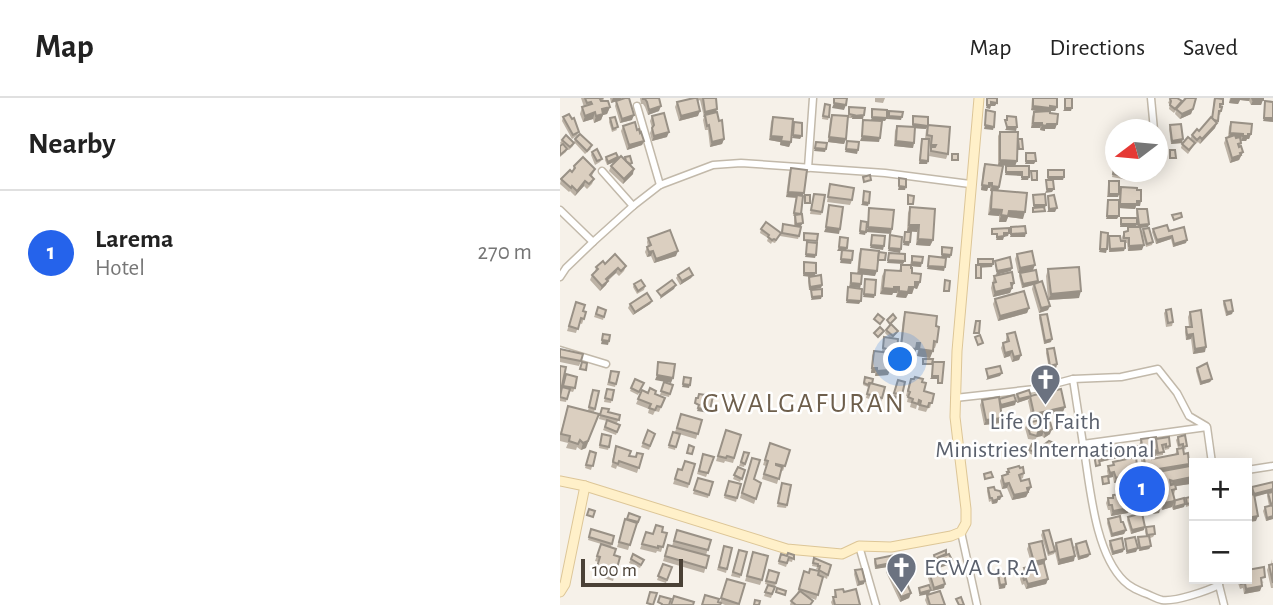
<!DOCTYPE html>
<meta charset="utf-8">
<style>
body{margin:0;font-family:"Alegreya Sans",sans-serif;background:#f2f2f2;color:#222}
.controls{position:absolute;right:21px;bottom:21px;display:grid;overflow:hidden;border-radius:0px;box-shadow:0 4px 18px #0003}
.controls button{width:63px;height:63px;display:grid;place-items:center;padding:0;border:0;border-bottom:2px solid #e0e0e0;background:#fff;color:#222;font:35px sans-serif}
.compass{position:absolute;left:545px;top:21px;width:63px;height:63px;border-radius:50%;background:#fff;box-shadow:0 4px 18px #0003;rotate:254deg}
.scale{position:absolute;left:21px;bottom:18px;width:102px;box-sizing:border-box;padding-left:7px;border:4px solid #4a4136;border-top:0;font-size:19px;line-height:24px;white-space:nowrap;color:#4a4136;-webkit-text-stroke:5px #fff;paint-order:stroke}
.you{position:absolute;left:341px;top:262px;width:24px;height:24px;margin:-18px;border:5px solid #fff;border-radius:50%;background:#1a73e8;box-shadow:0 0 0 10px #1a73e833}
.badge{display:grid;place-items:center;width:46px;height:46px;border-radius:50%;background:#2563eb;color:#fff;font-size:23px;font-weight:700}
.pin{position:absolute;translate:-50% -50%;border:4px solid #fff;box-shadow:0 2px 7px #0006}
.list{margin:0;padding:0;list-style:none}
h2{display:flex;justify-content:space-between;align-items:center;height:91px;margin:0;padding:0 28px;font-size:30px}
h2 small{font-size:23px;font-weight:400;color:#767676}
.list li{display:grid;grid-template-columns:46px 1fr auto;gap:21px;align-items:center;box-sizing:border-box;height:126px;padding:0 28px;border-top:2px solid #e0e0e0}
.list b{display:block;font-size:26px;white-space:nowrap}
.list p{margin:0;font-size:23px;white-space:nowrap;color:#767676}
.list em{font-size:23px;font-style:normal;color:#767676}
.map{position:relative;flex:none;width:713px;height:507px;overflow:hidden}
header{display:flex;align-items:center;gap:42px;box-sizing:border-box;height:98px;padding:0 35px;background:#fff;border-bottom:2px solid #e0e0e0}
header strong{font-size:33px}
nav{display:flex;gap:38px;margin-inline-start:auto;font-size:24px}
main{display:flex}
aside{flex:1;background:#fff}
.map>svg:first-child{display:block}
</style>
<header>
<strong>Map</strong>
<nav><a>Map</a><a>Directions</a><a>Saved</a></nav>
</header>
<main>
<aside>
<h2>Nearby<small></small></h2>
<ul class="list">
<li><span class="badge">1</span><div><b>Larema</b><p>Hotel</p></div><em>270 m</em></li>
</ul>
</aside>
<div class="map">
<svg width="713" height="507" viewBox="0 0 713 507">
<rect width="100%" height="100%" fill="#f6f1e9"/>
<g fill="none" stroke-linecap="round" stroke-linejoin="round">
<defs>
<g id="street">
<path d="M591 0 594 32"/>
<path d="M77 8 100 87"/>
<path d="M598 55V59"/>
<path d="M248 70 253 0"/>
<path d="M42 73 73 108"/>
<path d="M0 112 33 144"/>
<path d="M0 179 6 170 33 144 73 108 100 87 153 67 181 65 325 75 410 86"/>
<path d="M0 252 46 266"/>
<path d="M513 281 561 279 598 271 617 295 629 318 646 328"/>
<path d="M395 300 475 291 513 281 523 346 647 329 652 365"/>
<path d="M523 346C530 386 534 454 564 483 571 490 579 493 587 496 592 498 597 501 602 502 615 504 647 493 659 487V481"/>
<path d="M687 372 713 368"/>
<path d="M401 434 417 507"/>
<path d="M299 448 316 507"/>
<path d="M659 487 664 507"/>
</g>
<g id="secondary">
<path d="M0 383 25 388 227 451 282 456 299 448 331 449 391 438 401 434 406 425V411L395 319 397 253 419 0"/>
<path d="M0 494 5 486 25 388"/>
</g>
</defs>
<use href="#street" stroke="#c2b9aa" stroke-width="9"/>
<use href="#secondary" stroke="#ddc697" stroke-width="11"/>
<use href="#street" stroke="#fff" stroke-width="6"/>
<use href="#secondary" stroke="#fff0c9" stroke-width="9"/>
</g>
<g fill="#bcb2a5">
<path d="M21 0H44L43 3 50 9 47 16 43 17 41 22 34 25 33 21 23 24 20 16 22 9H24Z"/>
<path d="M50 0H61V1L72 22 60 25 55 8 56 3 51 5Z"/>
<path d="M80 0H99V13L88 17 85 9 83 6H81Z"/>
<path d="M137 0H156V15L164 41 162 46 150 49 148 32H145L143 22 144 19 140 2 138 3Z"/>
<path d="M315 0H325L323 5 315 4Z"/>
<path d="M472 0H497V9L495 13H488L497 26 495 31H485V33L480 32V30H471L472 19 474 14H481L471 12Z"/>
<path d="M623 0H636L631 16 620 21 615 16 616 12 614 15 609 11 610 6 608 5 610 1 621 6 625 1Z"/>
<path d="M654 0H661L663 6 660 17 658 16 655 30 640 46 638 44 634 47 628 56 621 50 622 46 630 41 632 37 639 33 652 20Z"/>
<path d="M670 0H703L701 7H691L689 3 680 2 678 6 669 5Z"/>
<path d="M117 4 138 18 119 23 115 9Z"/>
<path d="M265 6 269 19 268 22 262 21Z"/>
<path d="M289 9 303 21H292V20H288L286 41 284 46 268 44 270 21 272 17 288 18Z"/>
<path d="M92 18 107 39 92 43 90 35 92 30 90 23Z"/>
<path d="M353 18 366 31 355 30 353 50 334 48 335 33 337 28 352 29Z"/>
<path d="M3 19 18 37 12 41 2 23Z"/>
<path d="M213 19 231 44 229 49 220 47V44L209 42 211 24Z"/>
<path d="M50 20 57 32 52 34 49 24Z"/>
<path d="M671 24 691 36 689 41H687L686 43H681V40H680L681 45 680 49 683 54 679 62 670 65 664 45 666 40 668 39 669 29Z"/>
<path d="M368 27 388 56 386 61 369 58 370 52 369 42 367 66H359L361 44 362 41H365L366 32Z"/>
<path d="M610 27 622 45 611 46 609 31Z"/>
<path d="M63 28 77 32 84 43 82 47 67 52 61 33Z"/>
<path d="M440 34 457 63 455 68 438 67V38Z"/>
<path d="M15 41 31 51 25 56 14 44Z"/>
<path d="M2 42 14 45 13 48 9 52 7 51 6 54 0 59V48L2 47 0 45Z"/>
<path d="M32 54 42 61 40 64 35 67 31 57Z"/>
<path d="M46 59H58L57 62 65 61V59L71 67 73 76 63 86 49 73 51 68 56 63 47 67 45 62Z"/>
<path d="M425 66 439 89 438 93 463 121 448 119 446 124H439V118L428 117 430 99 432 93H430V90H428L427 93 421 92 423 71Z"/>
<path d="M14 68 35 71 32 78 34 81 32 86 27 91 24 88 15 98 10 93 9 94 0 86 1 81 12 74Z"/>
<path d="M231 70 243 98 240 117 241 128 237 129 239 138 238 141 220 138 223 126 234 128V118H233L236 100 226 99 229 75Z"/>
<path d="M554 70 574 80 573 83 552 79Z"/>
<path d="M549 83 559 94 561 89 580 108H576L575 111 559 110V96L558 99H547L548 86Z"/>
<path d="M270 86 292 102 290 107 267 104Z"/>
<path d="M254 96 262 114 261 117 250 116Z"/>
<path d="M350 109 373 142 370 148 356 147 357 134 347 133 348 115Z"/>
<path d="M577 111 589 126 588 129 581 130 582 152 568 153 567 145H565L564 153 549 154 548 142 549 138 562 143V139L564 134 567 133 568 129H560L561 120 577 129 576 115Z"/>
<path d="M201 131 221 135 215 145 212 144 211 146 207 143 208 140 200 135Z"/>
<path d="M583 131 593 144 592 147 586 149 582 135Z"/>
<path d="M593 131 609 133 626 145 613 149 611 141 596 146 592 134Z"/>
<path d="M88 140 116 158 94 165 91 158 87 159 85 154 87 149H88L87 144Z"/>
<path d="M301 151 315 178 302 176 300 190 289 189 291 175 297 176 299 156Z"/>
<path d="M457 156 473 172 458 175 455 161Z"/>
<path d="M352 158 361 169 351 168 352 175 360 184 357 191 354 190 352 196H348L346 200 336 199 337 195H333L332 197 320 196 322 178 325 172 339 173 341 167H350Z"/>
<path d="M244 164 262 187 261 190 249 192 248 183 249 179H253L243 178Z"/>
<path d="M45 166 66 168 64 173 59 178 56 175 48 183 46 187 40 193 30 182 32 177 35 174 36 169Z"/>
<path d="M488 171 519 200 488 202 486 178Z"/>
<path d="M460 175 478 183 488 212 479 215 472 191 473 187 462 190 459 178Z"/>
<path d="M118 177H133L131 180 120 187 116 180Z"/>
<path d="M434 178 454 185 450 195 433 199 431 190Z"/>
<path d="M74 186 85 188 84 192 77 196 73 189Z"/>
<path d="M435 201 469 210 467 215 438 223 433 206Z"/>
<path d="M92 203 90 206 73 217 68 210 70 206Z"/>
<path d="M664 203 673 213 672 216 666 218 663 206Z"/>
<path d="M16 204 23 213 26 214 22 226 19 225 16 235 7 233Z"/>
<path d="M38 209 46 212 43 222 34 219Z"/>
<path d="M606 212 613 224 612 228 606 229 604 215Z"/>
<path d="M345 214 376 228 377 244 375 250H373L370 260 357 258 358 252H356L354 257 339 256 343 221Z"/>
<path d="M630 214 645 254 633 256 631 241 626 242 625 234 626 229H629L628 219Z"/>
<path d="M480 217 491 244 484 246 479 220Z"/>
<path d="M326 232 338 233 333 240 337 251 336 255H334L333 258H331L328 277 315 278V275H311L312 258 314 253 322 254 324 239 330 240 325 235Z"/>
<path d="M447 236 461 257 459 262 452 264 450 258 444 260 441 250 443 245 446 244V241Z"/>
<path d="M0 251 21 263 19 268 0 264Z"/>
<path d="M487 251 497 266 496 270 489 271 486 255Z"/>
<path d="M637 270 652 281 650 284 640 287 636 273Z"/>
<path d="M6 276 15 290 13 294 9 293 6 304 0 303V298Z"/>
<path d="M50 276 56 286 55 289 47 287Z"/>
<path d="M305 279 312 286 325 289 321 304 306 300 309 287H308V289L303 287Z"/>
<path d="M75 281 84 285 78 297 70 293Z"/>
<path d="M338 282 345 284 341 300 336 299 333 307 327 306 329 297 333 298Z"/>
<path d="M104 284 113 287 109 299 100 297Z"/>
<path d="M362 284 364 293 374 296 370 310H368L366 314 358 312 359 308 357 307 356 311 350 309 351 305 347 304 348 299 346 298 349 285Z"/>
<path d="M47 291 54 292 51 305 44 304Z"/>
<path d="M82 292 105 300 99 314 95 313 93 317 88 315 89 311 76 306Z"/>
<path d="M31 295 35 311 34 314 28 313Z"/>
<path d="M457 296 471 298 503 314 472 321 468 303 469 301 457 305 456 299Z"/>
<path d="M422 302H439L456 303 455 307 440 310 442 320 440 325 424 327 420 307Z"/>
<path d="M8 308 26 350 21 352 17 349 16 352 6 350 8 345 0 343V336Z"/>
<path d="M42 310 48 314 60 317 57 325 60 327 56 337 43 332 47 323 39 321Z"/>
<path d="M121 316 142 322 136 341 119 336 115 352 108 350 113 334H115Z"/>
<path d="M467 325 490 336 484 340 482 338 477 339 475 342 468 341 465 330Z"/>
<path d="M166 332 181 337 173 365 165 363 164 365 156 363Z"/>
<path d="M42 336 49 349 48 352 39 350Z"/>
<path d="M95 336 89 352 81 349 83 345Z"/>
<path d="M618 339 626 351 623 352 624 356 632 379 630 386 616 388 614 397 615 403H625L626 400 634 398V415L632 407 626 409 625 404 624 409 613 412 612 409 602 412 601 409 599 415 591 416 585 382 586 379 584 380 580 356 579 357 559 360 558 358V360L540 364 539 357 540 354 558 353 559 351 579 348 581 341H596L610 348 609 351 605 352 604 350H603V357L597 358 596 357V358L592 359V361L615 357 617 351H622L621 349 618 350 616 342Z"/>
<path d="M210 345 230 352 223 373 221 372 217 386 202 381 206 368 203 367Z"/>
<path d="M472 346 481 349 495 350 494 353 480 360 468 355Z"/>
<path d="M56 348 69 358 76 359 83 356 77 375 57 368 56 371 51 369 53 363H52Z"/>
<path d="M30 353 36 355 31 372 25 370Z"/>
<path d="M184 354 189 355 184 369 179 368Z"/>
<path d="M143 356 154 359 146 379 137 376Z"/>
<path d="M576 359V380L571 382 568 379 565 380 563 383 554 385 553 379 548 380V386L542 387V379L548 378 547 373 548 368H552L553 364Z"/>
<path d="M190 365 194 381 201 385 194 406 180 400Z"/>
<path d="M135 366 128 390 113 386 118 371 122 372Z"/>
<path d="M178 369 185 372 180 384 173 381Z"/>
<path d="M460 370 464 375 463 380 461 381V383L471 389 466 399 452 402 447 390 442 391 440 383 442 378 446 377 448 371Z"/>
<path d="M138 380 153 384 148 400 133 396Z"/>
<path d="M169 383 181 386 176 404 164 400Z"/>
<path d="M713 384V421L706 423 703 413 705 409 709 408 707 398 708 395 695 399 696 423 687 424V389L691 397H693L691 392 692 389Z"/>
<path d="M222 385 227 407 226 410 217 409Z"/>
<path d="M428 390 435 392 440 402H438L437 405 432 406 431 403 429 404 427 393Z"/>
<path d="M553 397 569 410 568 415 551 418 550 412H548L546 405 548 400H552Z"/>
<path d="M69 415 80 419 77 427H76L68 452 57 449 64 426Z"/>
<path d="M568 419 584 432 571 436 567 422Z"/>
<path d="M548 421 561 424 566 432 564 436 551 439 547 425Z"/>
<path d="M586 429 595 436 593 439 590 440 591 448 589 451 579 453 577 442 578 439 586 438 585 433Z"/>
<path d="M31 431 54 438 51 449 28 442Z"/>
<path d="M117 432 151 442 146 457 112 448Z"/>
<path d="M483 433 494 449 496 445 514 463 498 467 495 454 494 456 488 458 481 437Z"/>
<path d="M86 434 92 436 102 434 107 435 101 454 97 453 96 455 80 451Z"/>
<path d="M550 443 563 454 552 457 549 447Z"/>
<path d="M41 446 54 457 60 459 53 483 34 477 39 464 35 463Z"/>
<path d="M469 446 484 465 488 481 486 486 466 491 464 486 462 487 460 481 464 470 472 468 467 451Z"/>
<path d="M516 446 530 456 528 459 518 462 514 449Z"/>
<path d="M108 447 149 458 144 475 103 463Z"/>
<path d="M164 448 172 450 166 475 157 472Z"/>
<path d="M179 452 187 454 180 480 171 478Z"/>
<path d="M73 456 84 462 80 470 69 465Z"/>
<path d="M221 456 227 458 234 457 232 464 228 463 226 469 218 466Z"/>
<path d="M192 459 202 482 200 487 185 483Z"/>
<path d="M254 460 268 477 267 481 263 479 256 502 248 499 251 507H230L231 503 237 496 244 473 249 475 259 473V472L256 471 257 469 252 468Z"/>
<path d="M315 461 335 466 351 495 349 500 340 504 326 474 328 469 331 468 315 471 314 464Z"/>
<path d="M712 461 713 490H711L707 472 709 467H711Z"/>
<path d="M103 466 112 469 106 485 97 482Z"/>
<path d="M209 472 219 475 215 489 205 486Z"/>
<path d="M295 472 304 486 297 488 294 476Z"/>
<path d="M438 475 445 490 439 491 437 478Z"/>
<path d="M370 477 384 490 372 493 368 480Z"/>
<path d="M167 481 185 486 178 507H165L158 504H160Z"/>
<path d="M680 481H687L704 484 701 485 700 493 684 496 683 490 680 491 678 485Z"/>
<path d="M208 487 215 489 211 500 204 498Z"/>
<path d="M275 492 284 494 300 507H272L271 504 274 499Z"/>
<path d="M367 497 385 507H367L365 502Z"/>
</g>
<g fill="#999186">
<path d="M53 0H61V2L51 5Z"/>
<path d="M671 0H690L689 3 680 2 678 6 669 5Z"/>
<path d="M693 2H703L701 7H691Z"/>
<path d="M431 4 437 5 435 8H431L430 11 426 10 427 7Z"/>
<path d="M274 5 286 7 284 12 272 10Z"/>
<path d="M101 8 99 13 88 17 89 12Z"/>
<path d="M473 8H490L497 9 495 13H488V15L471 12Z"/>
<path d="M50 9 47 16 43 17 41 22 34 25 36 18 42 11Z"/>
<path d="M505 10H512L511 13H503Z"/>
<path d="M157 11 156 15 143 19 145 14Z"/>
<path d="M633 11 631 16 620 21 622 16Z"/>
<path d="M140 13 138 18 119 23 121 18Z"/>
<path d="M35 14 33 21 23 24 25 18Z"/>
<path d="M74 17 72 22 60 25 62 21Z"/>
<path d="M304 17 303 21H292L293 18Z"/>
<path d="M329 18 342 19 341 22 327 21Z"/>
<path d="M312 19 327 20 325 23 311 22Z"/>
<path d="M704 20H713V24L703 23Z"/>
<path d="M473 25H482L480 30H471Z"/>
<path d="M657 25 655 30 640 46 642 41Z"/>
<path d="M353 26 368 28 366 31 352 30Z"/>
<path d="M487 26H497L495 31H485V33L480 32 482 27Z"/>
<path d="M425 27 434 29 433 32 424 31Z"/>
<path d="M447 29H457L456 33 445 32Z"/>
<path d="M109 34 107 39 92 43 94 38Z"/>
<path d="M670 35 683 36 681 40H668Z"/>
<path d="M688 36H691L689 41H687L686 43H681L683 38Z"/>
<path d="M233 37 242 38 240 41 232 40Z"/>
<path d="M211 38 222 39 220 44 209 42Z"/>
<path d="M302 38 320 40 319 44 300 43Z"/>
<path d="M269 39 286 41 284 46 268 44Z"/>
<path d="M164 41 162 46 150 49 152 44Z"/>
<path d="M623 41 622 45 611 46 612 43Z"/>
<path d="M84 43 82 47 67 52 69 47Z"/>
<path d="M221 43 231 44 229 49 220 47Z"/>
<path d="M336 43 354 45 353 50 334 48Z"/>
<path d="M255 50 266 51 265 54 254 53Z"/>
<path d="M286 51 298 52 297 56 285 54Z"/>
<path d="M683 54 679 62 670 65 672 60Z"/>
<path d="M58 59 57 63 47 67 48 64Z"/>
<path d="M360 62 368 63 367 66H359Z"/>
<path d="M440 62 457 63 455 68 438 67Z"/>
<path d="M466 63H476L474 66H465Z"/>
<path d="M74 71 73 76 63 86 64 81Z"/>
<path d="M446 74H462L461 78 445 77Z"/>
<path d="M462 79H469L468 82H461Z"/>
<path d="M488 79H504L503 82H487Z"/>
<path d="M25 83 24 88 15 98 17 93Z"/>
<path d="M429 85H432L430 90H428L427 93 421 92 422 87Z"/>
<path d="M339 88 346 89 345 92H338Z"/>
<path d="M432 88 439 89 438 94 430 93Z"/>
<path d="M487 91H494L492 94 485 95Z"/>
<path d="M228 94 244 95 242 100 226 99Z"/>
<path d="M549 96H559L558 99H547Z"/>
<path d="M577 103H581L580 108H576L575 111 559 110 560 106Z"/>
<path d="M303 104 309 105 308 108 301 107Z"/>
<path d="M474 107H486L485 110H473Z"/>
<path d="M497 110 495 114H487L489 111Z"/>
<path d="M431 111 442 112 439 118 428 117Z"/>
<path d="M449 113 465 114 463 121 448 119 446 124H439L441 117Z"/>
<path d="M547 118H559L557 121H546Z"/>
<path d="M243 125 241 128 235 129 236 126Z"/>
<path d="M561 126H577L576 129H560Z"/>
<path d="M589 126 588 129 578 130 579 127Z"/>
<path d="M349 127H359L357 134 347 133Z"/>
<path d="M266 129 280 131 279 136 264 134Z"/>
<path d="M308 129 332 131 331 136 306 134Z"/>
<path d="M300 133 306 134 305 137 299 136Z"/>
<path d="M444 135H449L448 138 444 139 443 142H436L437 139Z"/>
<path d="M466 135 465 139H450L451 136Z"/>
<path d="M612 138 611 141 596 146 597 142Z"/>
<path d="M358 141 373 142 370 148 356 147Z"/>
<path d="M627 142 626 145 613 149 614 146Z"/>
<path d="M344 144H350L349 148 343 147Z"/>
<path d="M311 147 324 148 323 152 310 150Z"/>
<path d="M584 147 582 152 568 153 569 148Z"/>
<path d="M279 149 287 150 286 153H277Z"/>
<path d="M329 150 341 151 340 155 328 153Z"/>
<path d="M565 150 564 153 549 154 550 151Z"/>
<path d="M540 151H547L546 155 539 154Z"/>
<path d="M93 153 91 158 87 159 89 154Z"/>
<path d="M118 153 116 158 94 165 96 161Z"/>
<path d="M246 156 256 157 255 160 245 159Z"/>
<path d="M382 156 391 157 390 160 381 159Z"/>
<path d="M281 161 292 162 291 166 280 165Z"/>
<path d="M328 162 345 163 343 166 327 165Z"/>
<path d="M352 164 362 165 361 169 350 168Z"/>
<path d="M418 166H433L432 169 416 170Z"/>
<path d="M475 167 473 172 458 175 460 170Z"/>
<path d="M368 168 385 169 384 173 367 171Z"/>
<path d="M58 170 56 175 44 185 46 181Z"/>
<path d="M452 170 451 173 436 177 437 173Z"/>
<path d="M299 171 317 173 315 178 297 176Z"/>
<path d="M244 175H256L254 179 243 178Z"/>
<path d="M133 177 131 180 120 187 122 183Z"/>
<path d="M48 183 46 187 40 193 42 188Z"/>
<path d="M478 183 477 186 462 190 463 186Z"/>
<path d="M355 184H360L357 191 354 190 352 196H348L346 200 336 199 339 193 349 189Z"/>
<path d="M291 185 301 186 300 190 289 189Z"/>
<path d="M451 185H454L450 195 433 199 435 194Z"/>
<path d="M116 187 114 191 100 201 101 198Z"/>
<path d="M262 187 261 190 249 192 250 189Z"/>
<path d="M334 189H339L337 195H333L332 197 320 196 323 190Z"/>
<path d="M521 193 519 200 488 202 491 196Z"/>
<path d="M304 196 315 197 314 200 303 199Z"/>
<path d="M262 198 261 201 251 202 252 199Z"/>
<path d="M287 202 301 203 299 206 286 205Z"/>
<path d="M92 203 90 206 73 217 75 214Z"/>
<path d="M490 208 488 212 479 215 481 210Z"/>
<path d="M469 210 467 215 438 223 440 218Z"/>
<path d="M673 213 672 216 666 218 667 214Z"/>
<path d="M633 236 631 241 626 242 627 237Z"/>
<path d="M492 241 491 244 484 246 485 243Z"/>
<path d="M42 242 49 243 48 247 41 246Z"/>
<path d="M357 245H360L358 252H356L354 257 339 256 341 249Z"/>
<path d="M646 249 645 254 633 256 635 251Z"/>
<path d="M359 251 373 253 370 260 357 258Z"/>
<path d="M452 253 450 258 444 260 445 255Z"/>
<path d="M461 257 459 262 452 264 454 259Z"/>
<path d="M497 266 496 270 489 271 490 268Z"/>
<path d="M312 270H317L315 275H311Z"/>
<path d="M330 272 328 277 315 278 317 273Z"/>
<path d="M442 275 440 278 426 282 428 279Z"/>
<path d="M97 277 113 280 111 285 95 282Z"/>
<path d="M372 278H378L377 281H370Z"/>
<path d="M652 281 650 284 640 287 641 284Z"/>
<path d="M123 286 130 287 129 290 122 289Z"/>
<path d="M470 298 469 301 457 305 459 301Z"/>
<path d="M456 303 455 307 440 311 441 307Z"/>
<path d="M505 309 503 314 472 321 474 316Z"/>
<path d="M138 310 150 312 149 315 137 313Z"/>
<path d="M442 320 440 325 424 327 426 322Z"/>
<path d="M36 323 26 350 21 352 23 345Z"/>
<path d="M492 331 490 336 484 340 485 335Z"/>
<path d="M484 333 482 338 477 339 478 334Z"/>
<path d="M495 350 494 353 480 360 481 356Z"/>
<path d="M598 352 596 358 589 360 591 353Z"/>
<path d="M581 354 579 357 559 360 560 356Z"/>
<path d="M559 357 558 360 540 364 541 360Z"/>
<path d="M629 366 627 373 587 376 586 379 584 380 586 373Z"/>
<path d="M554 374 553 379 548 380 550 375Z"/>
<path d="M578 376 576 380 571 382 572 377Z"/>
<path d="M565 378 563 383 554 385 556 380Z"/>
<path d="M632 379 630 386 610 389 613 383Z"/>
<path d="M449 385 447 390 442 391 444 386Z"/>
<path d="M471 389 466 399 452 402 454 397Z"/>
<path d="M713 391V394L693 399 694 396Z"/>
<path d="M442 398 440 402H438L437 405 432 406 433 403 438 399Z"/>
<path d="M615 403 612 409 602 412 604 405Z"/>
<path d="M625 406 624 409 613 412 614 409Z"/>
<path d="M601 408 599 415 591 416 594 410Z"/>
<path d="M569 410 568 415 551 418 553 413Z"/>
<path d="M698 418 696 423 687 424V420Z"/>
<path d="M713 418V421L706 423 707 420Z"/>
<path d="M585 429 584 432 571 436 572 432Z"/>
<path d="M566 432 564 436 551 439 552 436Z"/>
<path d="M591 448 589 451 579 453 580 450Z"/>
<path d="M578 450 576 454 566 456 567 453Z"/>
<path d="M564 451 563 454 552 457 553 454Z"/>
<path d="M530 456 528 459 518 462 519 459Z"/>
<path d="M515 458 514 463 498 467 499 462Z"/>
<path d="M486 461 484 466 472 469 474 464Z"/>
<path d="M392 462 391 466 373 472 374 469Z"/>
<path d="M336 464 335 468 315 471 316 468Z"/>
<path d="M488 481 486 486 466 491 468 486Z"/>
<path d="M305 483 304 486 297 488 299 484Z"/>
<path d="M385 486 384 490 372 493 374 490Z"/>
<path d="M446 486 445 490 439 491 440 487Z"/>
<path d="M702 488 700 493 684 496 686 491Z"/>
<path d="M371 492 369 496 359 498 360 495Z"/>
<path d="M351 495 349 500 340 504 341 499Z"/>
</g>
<g fill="#dbcfc0" stroke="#999186" stroke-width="2">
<path d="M25 0H43L40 1 41 3H48L50 9 42 11 43 16 36 18 35 14 25 18 22 9 32 6 31 4 27 5Z"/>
<path d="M65 0H69L74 17 62 21 56 3Z"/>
<path d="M83 0H99L101 8 89 12 87 4 85 1H83Z"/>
<path d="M134 0H137L140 13 121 18 117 4Z"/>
<path d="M143 0H156L157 11 145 14Z"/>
<path d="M274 0H287L286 7 274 5Z"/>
<path d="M427 0H437V5L431 4V7H427Z"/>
<path d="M473 0H497V9L490 8V10L473 8Z"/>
<rect x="505" y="0" width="7" height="10"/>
<path d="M611 0H617L622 3 615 11 610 7 611 3 610 1Z"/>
<path d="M626 0H636L633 11 622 16 616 11Z"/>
<path d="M655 0 663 1V6H660V9H662L661 13H659L658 23 654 22 652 21Z"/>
<path d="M692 0H703V2H693Z"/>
<path d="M705 3 713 4V20H704Z"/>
<path d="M265 6 270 7 269 19 263 18Z"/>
<path d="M289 9 305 10 304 17 293 18 294 17 289 16Z"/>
<path d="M312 11 327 12V20L312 19Z"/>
<path d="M426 12 435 14 434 29 425 27Z"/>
<path d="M329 13 343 14 342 19 329 18Z"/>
<path d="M490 13V15L498 16 497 26H487L486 28 482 27V25H473L474 14Z"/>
<path d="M157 14 159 23 162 22 164 41 152 44 149 27 147 28 145 17Z"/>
<path d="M104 15 109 34 94 38 92 30 94 27 92 18Z"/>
<path d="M9 16 12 21 14 20 19 34 13 37 3 19Z"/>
<path d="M272 17 288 18 286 41 269 39Z"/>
<path d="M353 18 368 19V28L353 26Z"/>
<path d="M447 18 456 19 457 29H447L445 22H447Z"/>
<path d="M55 19 58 29 53 31 50 20Z"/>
<path d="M213 19 233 21 231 44 221 43 222 39 211 38Z"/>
<path d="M651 19 657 25 642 41 640 39 637 42 632 37 637 31 639 33Z"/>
<path d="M303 22 322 23 320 40 302 38Z"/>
<path d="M75 24 77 32 79 31 80 35 81 34 84 43 69 47 63 28Z"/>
<path d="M234 24 242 25V38L233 37Z"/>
<path d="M671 24 692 26 691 36H688V38H683V36L670 35Z"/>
<path d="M621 26 623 41 612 43 610 27Z"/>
<path d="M368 27 390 29 388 56 371 53V49H375L376 47H371L372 38 367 37Z"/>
<path d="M337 28 355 29 354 45 336 43Z"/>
<path d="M440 34H458L457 63 440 62Z"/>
<path d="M20 36 32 47 27 53 15 41Z"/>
<path d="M6 37 14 45 10 49 2 42Z"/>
<path d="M675 37 676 40 680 39 681 45 678 46 679 49 681 48 683 54 680 55 681 57 672 60 666 40Z"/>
<path d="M628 39 635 45 629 52 622 46Z"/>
<path d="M362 41H369L368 63 360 62Z"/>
<path d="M458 41H462L463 51H459Z"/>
<path d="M287 43 299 44 298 52 286 51Z"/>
<path d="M256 44 267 45 266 51 255 50Z"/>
<path d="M3 46 7 51 0 57V48Z"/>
<path d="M37 51 42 61 37 63 32 54Z"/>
<path d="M610 52H615L616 60H610Z"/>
<path d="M56 55 58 59 48 64 46 59Z"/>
<path d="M466 55H475L476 63H466Z"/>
<rect x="392" y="56" width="6" height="6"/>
<path d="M61 58 74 71 64 81 51 68Z"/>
<path d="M70 58 72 65 70 66 66 63 65 59Z"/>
<path d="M23 59 35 71 30 77 34 81 29 86 25 83 17 93 12 88 11 90 1 81 10 72 12 74 15 70 14 68Z"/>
<path d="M425 66 443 68 439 89 432 88V85H429V88L422 87Z"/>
<path d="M446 68H469V79H462V74H446Z"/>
<path d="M231 70 247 72 244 95 228 94Z"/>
<path d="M554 70H556V74H575L574 80 553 76Z"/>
<rect x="488" y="72" width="16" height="7"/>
<path d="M471 73H477V82H472Z"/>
<path d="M310 77 311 82 304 84 303 79Z"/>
<path d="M339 80 346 81V89L339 88Z"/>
<path d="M486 82H493L494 91H487Z"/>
<rect x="549" y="83" width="10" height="13"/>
<path d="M270 86 294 90 292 102 268 99Z"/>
<path d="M561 89 577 90V92H581V103H577V106H560Z"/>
<path d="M432 92 467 95 465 114 449 113 448 118 441 117 442 112 431 111Z"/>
<path d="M304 93 310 94 309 105 303 104Z"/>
<path d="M254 96 265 97 262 114 251 112Z"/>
<path d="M485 96 486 107H474L473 97Z"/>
<path d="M237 97 243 98 241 116 234 115Z"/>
<rect x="245" y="97" width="5" height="8"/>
<path d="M348 97 354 98 353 106H348Z"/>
<path d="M494 97 497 110 489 111 488 98Z"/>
<path d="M548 102H559V118H547Z"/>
<path d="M269 107 283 109 280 131 266 129Z"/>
<path d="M350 109 375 111 373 142 358 141 359 127H349Z"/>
<path d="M484 109 485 113 473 114V110Z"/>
<path d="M309 110 334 112 332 131 308 129Z"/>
<path d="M577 111H587L589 126 579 127Z"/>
<path d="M621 115 622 119 614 122 612 117Z"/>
<path d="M242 116 243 125 236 126 235 117Z"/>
<rect x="561" y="120" width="16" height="6"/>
<path d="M301 123 307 124 306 134 300 133Z"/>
<path d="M206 124 221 135 216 142 214 141 212 142 208 139 209 137 201 131Z"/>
<path d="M223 126 241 129 239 138 222 135Z"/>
<path d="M607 127 609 133 624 129 627 142 614 146 612 138 597 142 593 131Z"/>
<path d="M465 128 466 135 451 136V129Z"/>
<path d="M568 129H580L584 147 569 148V140H564V134L568 133Z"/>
<path d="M449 130V135H444V138L437 139V136H432V131Z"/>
<path d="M589 130 593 144 587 146 583 131Z"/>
<path d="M110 132 118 153 96 161 93 153 89 154 87 149 91 147 88 140Z"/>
<path d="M345 134H351L350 144H344Z"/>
<path d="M541 134 548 135 547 151H540Z"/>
<path d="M244 135 258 136 257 143 244 142Z"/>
<path d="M312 137 325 138 324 148 311 147Z"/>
<path d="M330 137 342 139 341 151 329 150Z"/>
<path d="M549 138H560L561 143H565V150L550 151Z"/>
<path d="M280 139 288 140 287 150 279 149Z"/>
<path d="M247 144 257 145 256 157 246 156Z"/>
<path d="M382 149 392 150 391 157 382 156Z"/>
<path d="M301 151 319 153 317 173 299 171Z"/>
<path d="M282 152 293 153 292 162 281 161Z"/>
<path d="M472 153 475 167 460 170 457 156Z"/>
<path d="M319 154 326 155 325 162H318Z"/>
<path d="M329 155 345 156V163L328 162Z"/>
<path d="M55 156 66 168 61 173 58 170 46 181 48 183 42 188 32 177 38 171 36 169 43 163 45 166Z"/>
<path d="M352 158 363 159 362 165 352 164Z"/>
<path d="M369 158 386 160 385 169 368 168Z"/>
<path d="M450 159 452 170 437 173 435 163Z"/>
<rect x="418" y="161" width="15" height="5"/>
<path d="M244 164 256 165V175H244Z"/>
<path d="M341 167H351V170H352V175L361 176 360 184H355V189H349L348 194 339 193V189H334V191L323 190 325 172 341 173Z"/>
<rect x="416" y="167" width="5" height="13"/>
<path d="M519 169 521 193 491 196 488 171Z"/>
<path d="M129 170 133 177 122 183 118 177Z"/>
<path d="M476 172 478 183 463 186 460 175Z"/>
<path d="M452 174 454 185H451L452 190 435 194 433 185 436 184 434 178Z"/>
<path d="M291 175 302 176 301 186 291 185Z"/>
<path d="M261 177 262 187 250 189 249 179Z"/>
<path d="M305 181 316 182 315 197 304 196Z"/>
<path d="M81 182 85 188 78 193 74 186Z"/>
<path d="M112 182 116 187 101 198 97 193Z"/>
<path d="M385 182 390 183 389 193H384Z"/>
<path d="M482 183 490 208 481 210 474 186Z"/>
<path d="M288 189 302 191 301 203 287 202Z"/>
<path d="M262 191V198L252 199 251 192Z"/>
<path d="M464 193 469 210 440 218 435 201Z"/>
<path d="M87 195 92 203 75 214 70 206Z"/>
<path d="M671 202 673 213 667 214 664 203Z"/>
<path d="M16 204 25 207 23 213 26 214 24 221 21 220 18 231 9 228Z"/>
<path d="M38 209 46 212 44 219 36 216Z"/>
<path d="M611 211 613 224 608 225 606 212Z"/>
<path d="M641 212 646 249 635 251 633 236 627 237 626 229H632L630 214Z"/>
<path d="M345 214 377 218 376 228 379 229 377 244 374 243 373 253 359 251 360 245H357L356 251 341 249Z"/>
<path d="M318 216 324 221 320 226 314 221Z"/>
<path d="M333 216 336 220 330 226 327 222Z"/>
<path d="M487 216 492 241 485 243 480 217Z"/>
<path d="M416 223H420L419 235H414Z"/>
<path d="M331 226 338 233 333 238 326 232Z"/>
<path d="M320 229 324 233 318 239 314 235Z"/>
<path d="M455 234 461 257 454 259 452 253 445 255 443 245 449 243 447 236Z"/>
<path d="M43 236 50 237 49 243 42 242Z"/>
<path d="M420 237 423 245 418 247 415 239Z"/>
<path d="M324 239 338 241 337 251H334V254H327V251L323 250Z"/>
<path d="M494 250 497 266 490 268 487 251Z"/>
<path d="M0 251 23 256 21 263 0 259Z"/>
<path d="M314 253 331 255 330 272 317 273V270H312Z"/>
<path d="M363 261H373L372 266H363Z"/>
<path d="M22 264 27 265 26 272 20 271Z"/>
<path d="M98 264 115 266 113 280 97 277Z"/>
<path d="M373 264H384L382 285H378V278H372Z"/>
<path d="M647 265 652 281 641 284 637 270Z"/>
<path d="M0 268 6 269 0 297Z"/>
<path d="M440 268 442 275 428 279 426 271Z"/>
<path d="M51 273 59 274 56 286 49 284Z"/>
<path d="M6 276 17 279 15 290 3 288Z"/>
<path d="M124 279 131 280 130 287 123 286Z"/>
<path d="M305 279 313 281 312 286 309 285 308 287 304 285Z"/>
<path d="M355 279 363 281 362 284 366 285 364 293 374 296 372 305H369L368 309 360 307 361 303 359 302 358 306 352 304 353 301 348 299 350 294 348 293 351 281H354Z"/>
<path d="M75 281 84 285 79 294 71 290Z"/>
<path d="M338 282 345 284 342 297 334 295Z"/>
<path d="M104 284 113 287 110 296 101 293Z"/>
<path d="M310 285 325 289 322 300 307 296Z"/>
<path d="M2 289 10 291 7 301 0 299Z"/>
<path d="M90 290 96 293 95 296 105 300 101 309 97 308 95 312 89 310 91 306 78 301 82 292 88 295Z"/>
<path d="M47 291 54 292 52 302 45 300Z"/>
<path d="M501 291 505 309 474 316 470 298Z"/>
<path d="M33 292 39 293 35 311 29 309Z"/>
<path d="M469 292 471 298 459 301 457 296Z"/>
<path d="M139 296 153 298 150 312 138 310 139 307 135 305 136 300H138Z"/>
<path d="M329 297 336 299 334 306 327 304Z"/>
<path d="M454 297 456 303 441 307 439 301Z"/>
<path d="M439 299 442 320 426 322 422 302Z"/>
<path d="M8 308 39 316 28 343 23 345 20 342 18 346 9 343 10 338 1 336Z"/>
<path d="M42 310 49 311 48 314 60 317 59 322 40 317Z"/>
<path d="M121 316 142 322 138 336 117 330Z"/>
<path d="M489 320 492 331 485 335 484 333 478 334 477 338 470 336 467 325Z"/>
<path d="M47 322 60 327 57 334 45 329Z"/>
<path d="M88 332 95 336 90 348 83 345Z"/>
<path d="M166 332 181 337 174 360 167 358 166 360 158 358Z"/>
<path d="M113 334 120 336 116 349 109 347Z"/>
<path d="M42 336 51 338 49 349 40 347Z"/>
<path d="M625 337 627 348 623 349V346L619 347 618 339Z"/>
<path d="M596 339 598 352 591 353 592 361 618 356 617 351 623 350 624 356 628 355 629 366 586 373 581 341Z"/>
<path d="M609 339 610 348 606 349V346L602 347 604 354 598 355 596 341Z"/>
<path d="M489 343 494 345 495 350 481 356 469 352 472 346 481 349Z"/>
<path d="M210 345 230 352 225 368 216 366V367L222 369 219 381 204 376 208 363 205 362Z"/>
<path d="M129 347 134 349 132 356 127 355Z"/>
<path d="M56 348 71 353 69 358 76 359 77 355 83 356 79 370 59 363 58 366 53 364Z"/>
<path d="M580 348 581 354 560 356 559 351Z"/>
<path d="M558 351 559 357 541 360 540 354Z"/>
<path d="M30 353 36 355 33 368 26 367Z"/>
<path d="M184 354 189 355 185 366 181 364Z"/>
<path d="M143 356 154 359 148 375 139 373Z"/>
<path d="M538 356 540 367 536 368 534 357Z"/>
<path d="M576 359 578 376 572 377 570 374 566 375 565 378 556 380 554 374 550 375 548 368 554 367 553 364Z"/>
<path d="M192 360 200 362 194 381 201 385 196 401 182 395Z"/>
<path d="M125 363 135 366 129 386 115 381 118 371 122 372Z"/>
<path d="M459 368 460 370 463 369 464 375 459 377 461 383 469 381 471 389 467 390 468 394 454 397 449 385 444 386 442 378 448 376 447 374H449L448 371Z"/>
<path d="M630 368 632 379 613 383 610 382 611 387 615 386 616 391 612 392 615 403 604 405 600 386 605 385 604 383 597 385 601 408 594 410 587 376Z"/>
<path d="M178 369 185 372 182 381 174 377Z"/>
<path d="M431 374 433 379 425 381 424 376Z"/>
<path d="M548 378 549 385 543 386 542 379Z"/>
<path d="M138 380 153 384 149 397 134 392Z"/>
<path d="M169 383 181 386 177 400 165 397Z"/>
<path d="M713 384V391L694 396 692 389Z"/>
<path d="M222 385 231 387 227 407 218 405Z"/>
<path d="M690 388 692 395 687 396V389Z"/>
<path d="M434 389 435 392 440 393 442 398 438 399V401L433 403 432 400H430L428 390Z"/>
<path d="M713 394V405L711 406 708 395Z"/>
<path d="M567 395 569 410 553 413 552 407H549L548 400H553V397Z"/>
<path d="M694 396 698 418 687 420V398Z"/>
<path d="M634 398V407V404L627 406 626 400Z"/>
<path d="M624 400 625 406 614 409 615 403H613Z"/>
<path d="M713 407V418L707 420 705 409Z"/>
<path d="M29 411 35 413 33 419 27 417Z"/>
<path d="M69 415 80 419 78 424 67 421Z"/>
<path d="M582 415 585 429 572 432 568 419Z"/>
<path d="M560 418 561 424H563L566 432 552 436 548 421Z"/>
<path d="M65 421 77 425 70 447 59 444Z"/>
<path d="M96 427 103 429 102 434 107 435 103 449 98 448V450L82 446 86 434 93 436Z"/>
<path d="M594 428 595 436 587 437 586 429Z"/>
<path d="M31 431 54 438 52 446 29 439Z"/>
<path d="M117 432 151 442 148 452 114 443Z"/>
<path d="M489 432 495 453 489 455 483 433Z"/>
<path d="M589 438 591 448 580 450 578 439Z"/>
<path d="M575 439 578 450 567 453 565 441Z"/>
<path d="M562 440 564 451 553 454 550 443Z"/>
<path d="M511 441 515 458 499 462 496 445Z"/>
<path d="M482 443 486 461 474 464 469 446Z"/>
<path d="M526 443 530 456 519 459 516 446Z"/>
<path d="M41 446 56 451 54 457 60 459 55 478 36 472 40 459 37 458Z"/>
<path d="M108 447 149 458 146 470 105 458Z"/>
<path d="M164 448 172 450 167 471 159 469Z"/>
<path d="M179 452 187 454 181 477 173 474Z"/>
<path d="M386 452V456L375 461 374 457Z"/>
<path d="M193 454 208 458 202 482 187 478Z"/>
<path d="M228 455 234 457V461L229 459 227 465 219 463 221 456 227 458Z"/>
<path d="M73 456 84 462 81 467 71 461Z"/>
<path d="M389 456 392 462 374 469 372 462Z"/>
<path d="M335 457 336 464 316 468 315 461Z"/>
<path d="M254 460 271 467 268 477 259 472 260 468H258V466L253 465Z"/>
<path d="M338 465 351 495 341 499 328 469Z"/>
<path d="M484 465 488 481 468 486 466 481 464 482 462 476 466 474 464 470Z"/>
<path d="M103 466 112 469 107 482 98 478Z"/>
<path d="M713 466V485L709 467Z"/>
<path d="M704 469 705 479 701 480 702 488 686 491 685 485 681 486 680 481H687V472Z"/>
<path d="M250 471 259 473 258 477 263 479 258 497 239 491 244 473 249 475Z"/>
<path d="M302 471 305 483 299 484 295 472Z"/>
<path d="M209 472 219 475 216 485 206 483Z"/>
<path d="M381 474 385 486 374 490 370 477Z"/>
<path d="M444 474 446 486 440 487 438 475Z"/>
<path d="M167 481 185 486 179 506 161 500Z"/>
<path d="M208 487 215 489 212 496 205 494Z"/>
<path d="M369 487 371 492 360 495 359 490Z"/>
<path d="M217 490 226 493 225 497 216 494Z"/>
<path d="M283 491 284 494 296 491 300 507H275L273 499H276L275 492Z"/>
<path d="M240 493 253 503 250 507H236L231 503Z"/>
<path d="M380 493 385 507H370L367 497Z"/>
<path d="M90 494 97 495 93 507 87 505Z"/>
<path d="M145 497 159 501 158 504 161 505 160 507H142Z"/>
<path d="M100 498 111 501 109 507H102V506L98 504Z"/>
<path d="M114 498 134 504 133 507H111Z"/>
<path d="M401 499 404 507H399L396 501Z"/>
<path d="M195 502 200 503 199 507H200H194Z"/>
</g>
<defs>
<symbol id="church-pin" viewBox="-11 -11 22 30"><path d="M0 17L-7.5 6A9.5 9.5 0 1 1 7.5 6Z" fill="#6b7280" stroke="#fff"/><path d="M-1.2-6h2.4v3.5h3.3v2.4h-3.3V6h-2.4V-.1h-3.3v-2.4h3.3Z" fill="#fff"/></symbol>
</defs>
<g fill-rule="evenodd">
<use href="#church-pin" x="468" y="264" width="35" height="47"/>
<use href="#church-pin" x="324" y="452" width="35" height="47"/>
</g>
<g text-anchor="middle" stroke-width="5" stroke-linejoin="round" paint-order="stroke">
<g font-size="24" fill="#5b616d" stroke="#fff">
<text x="485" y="331">Life Of Faith<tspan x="485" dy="28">Ministries International</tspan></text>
<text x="364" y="477" text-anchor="start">ECWA G.R.A</text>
</g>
<g font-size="28" letter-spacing="2" fill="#6e5f4c" stroke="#fff">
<text x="244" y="314">GWALGAFURAN</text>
</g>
</g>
</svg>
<div class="controls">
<button>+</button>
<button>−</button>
</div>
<svg class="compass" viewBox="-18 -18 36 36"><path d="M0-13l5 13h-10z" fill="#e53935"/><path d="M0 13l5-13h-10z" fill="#767676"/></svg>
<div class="scale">100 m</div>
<div class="you"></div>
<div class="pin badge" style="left:582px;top:391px">1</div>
</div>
</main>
